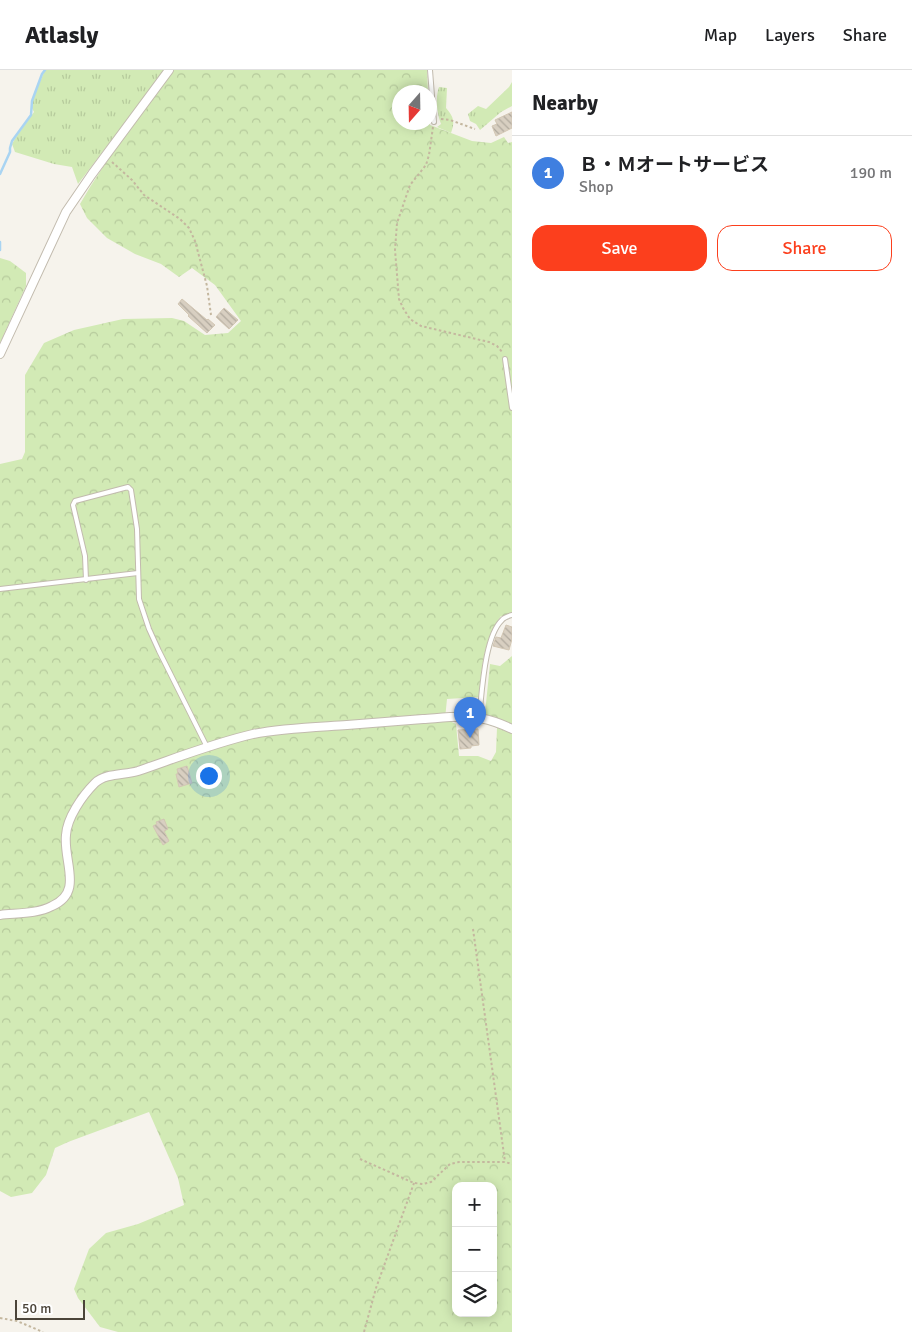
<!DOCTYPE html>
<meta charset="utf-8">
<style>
body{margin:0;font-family:Signika,"Noto Sans JP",sans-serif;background:#f6f6f6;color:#202124}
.controls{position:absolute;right:15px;bottom:15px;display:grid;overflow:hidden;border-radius:10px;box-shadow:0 2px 12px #0003}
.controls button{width:45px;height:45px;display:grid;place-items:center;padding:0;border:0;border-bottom:1px solid #e0e0e0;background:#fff;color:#202124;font:25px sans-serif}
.compass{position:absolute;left:392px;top:15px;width:45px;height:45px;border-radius:50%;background:#fff;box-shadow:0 2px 12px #0003;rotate:200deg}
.scale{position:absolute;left:15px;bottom:12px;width:70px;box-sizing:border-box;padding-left:5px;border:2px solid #4b4439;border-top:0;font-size:14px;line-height:18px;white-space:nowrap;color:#4b4439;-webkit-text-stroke:4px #fff;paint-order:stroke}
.you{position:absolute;left:208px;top:705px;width:18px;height:18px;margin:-12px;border:4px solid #fff;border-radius:50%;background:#1a73e8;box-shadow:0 0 0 8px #1a73e833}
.badge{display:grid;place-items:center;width:32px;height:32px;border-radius:50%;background:#fc3f1d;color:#fff;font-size:16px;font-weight:700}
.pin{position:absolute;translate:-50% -41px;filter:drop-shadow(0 1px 2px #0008)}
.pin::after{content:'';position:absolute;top:26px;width:18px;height:15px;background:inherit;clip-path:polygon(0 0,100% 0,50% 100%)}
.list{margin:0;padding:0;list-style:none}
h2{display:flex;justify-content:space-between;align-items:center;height:65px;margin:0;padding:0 20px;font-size:21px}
h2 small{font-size:16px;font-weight:400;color:#757577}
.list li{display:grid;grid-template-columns:32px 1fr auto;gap:15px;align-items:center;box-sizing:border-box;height:75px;padding:0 20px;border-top:1px solid #e0e0e0}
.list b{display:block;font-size:19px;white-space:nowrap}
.list p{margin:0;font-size:16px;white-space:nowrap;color:#757577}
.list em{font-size:16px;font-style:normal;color:#757577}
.actions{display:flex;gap:10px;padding:15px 20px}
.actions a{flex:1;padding:11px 0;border:1px solid #fc3f1d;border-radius:15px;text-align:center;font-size:18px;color:#fc3f1d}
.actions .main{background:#fc3f1d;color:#fff}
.icon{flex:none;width:28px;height:28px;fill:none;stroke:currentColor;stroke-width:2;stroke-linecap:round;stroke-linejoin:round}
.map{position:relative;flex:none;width:512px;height:1262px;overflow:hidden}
header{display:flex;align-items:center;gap:30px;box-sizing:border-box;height:70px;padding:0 25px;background:#fff;border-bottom:1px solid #e0e0e0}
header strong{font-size:24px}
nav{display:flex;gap:28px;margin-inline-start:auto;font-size:18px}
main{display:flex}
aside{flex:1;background:#fff}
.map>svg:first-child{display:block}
</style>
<header>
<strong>Atlasly</strong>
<nav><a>Map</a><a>Layers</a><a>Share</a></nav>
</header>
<main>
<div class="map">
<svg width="512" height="1262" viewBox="0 0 512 1262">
<defs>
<pattern id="grass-tufts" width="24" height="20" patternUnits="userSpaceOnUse" patternTransform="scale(1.25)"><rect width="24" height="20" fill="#d2eab5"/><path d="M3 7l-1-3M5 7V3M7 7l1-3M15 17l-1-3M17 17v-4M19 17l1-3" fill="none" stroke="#b6ca9c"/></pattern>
<pattern id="forest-crowns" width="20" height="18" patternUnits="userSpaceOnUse" patternTransform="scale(1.25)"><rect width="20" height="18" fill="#d2eab5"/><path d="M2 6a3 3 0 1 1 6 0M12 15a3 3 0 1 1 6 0" fill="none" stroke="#b6ca9c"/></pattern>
<pattern id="building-back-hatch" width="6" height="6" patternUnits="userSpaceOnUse" patternTransform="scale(1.25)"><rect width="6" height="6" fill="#d8cfc1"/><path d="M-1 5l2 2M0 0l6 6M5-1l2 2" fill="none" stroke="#b1aa9e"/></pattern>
</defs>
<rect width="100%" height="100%" fill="#f6f3ec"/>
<g fill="url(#grass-tufts)">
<path d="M45 0H164L142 30 78 114 72 97 54 94 15 82 12 74 16 67 34 42 31 36 37 19Z"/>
<path d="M512 12V36L501 42 480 60 476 54 470 51 468 44 478 36 486 39 509 17Z"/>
<path d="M439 17 447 18 446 38C454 47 455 52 451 63L437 57 441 54C437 43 435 28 439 17Z"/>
</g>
<g fill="url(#forest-crowns)" fill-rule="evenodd">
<path d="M173 0H427L428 22H400V52H430V45V55L472 71 491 73 504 67 508 73 512 72V547L501 546C483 570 482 598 479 627L447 629 445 649 456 654 459 686H478L491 691 496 682 497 658 485 643 490 594 500 596 512 586V1262H118L100 1257 78 1228 74 1219 89 1179 106 1163 138 1154 184 1135 178 1108 149 1042 68 1072 55 1078 46 1105 32 1123 11 1127 0 1121V394L22 389 25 382V305L44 273 74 260 123 249 172 248 184 251 205 265 228 263 241 251 215 215 192 198 179 207 161 194 135 184 107 168 87 148 80 134C107 87 141 44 173 0ZM456 1116H493V1243H456Z"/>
<path d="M0 188 10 191 26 203V216L0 273Z"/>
</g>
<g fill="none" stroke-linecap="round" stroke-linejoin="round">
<g stroke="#a9d4f2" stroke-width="2.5">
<path d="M0 104 10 82V78L12 71 31 45 32 31 42 4 45 0"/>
<path d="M0 172V180"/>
</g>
</g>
<g fill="url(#building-back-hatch)" stroke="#d3c7b4">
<path d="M512 42V58L496 66 492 56 497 54 495 50Z"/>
<path d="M182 229 207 250 208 249 215 255 207 263 188 246 189 245 178 234Z"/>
<path d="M224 238 238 250 229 259 216 247Z"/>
<path d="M506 555 512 557V569L509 580 493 576 496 567 501 568Z"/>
<path d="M478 659 479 675 471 676V678L460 679 458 660Z"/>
<path d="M187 696 192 713 179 717 176 704H178L177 699Z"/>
<path d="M164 749 168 759 164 761 169 771 163 775 153 756 157 754 156 752Z"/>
</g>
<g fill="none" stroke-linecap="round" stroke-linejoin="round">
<defs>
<g id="lane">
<path d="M430 0 434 52"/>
<path d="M505 289 512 338"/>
<path d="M86 510 85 486 73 435 75 431 128 417 131 420 137 459 139 529 149 559 159 581 207 677"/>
<path d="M0 519 138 503"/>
<path d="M479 648C482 624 484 567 502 550 504 547 508 546 512 545"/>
</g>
<g id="street">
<path d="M0 284 66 142 92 104 169 0"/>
<path d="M0 845C17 843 37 844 52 836 84 822 63 792 66 765 67 748 82 726 95 713 105 703 125 705 138 701 176 688 214 673 253 664 282 658 318 657 347 655 373 653 398 651 423 649 440 648 463 645 480 648 490 650 502 654 512 659"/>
</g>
</defs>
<use href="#lane" stroke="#c2bbae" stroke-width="6"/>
<use href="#street" stroke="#c2bbae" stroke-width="10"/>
<g stroke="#c4b79f" stroke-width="2" stroke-dasharray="2.5 2.5" stroke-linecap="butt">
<path d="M441 49 450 50 475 59"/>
<path d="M433 57 429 85 426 95 410 115 397 153 395 180 399 229 403 238 410 249 421 256 489 272 497 276 503 283"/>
<path d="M112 92 132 110 144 125 180 149 189 158 195 171 207 216 211 245"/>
<path d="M473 859 505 1092"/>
<path d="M360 1089 414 1113 423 1114 431 1112 450 1094 459 1092H505L512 1094"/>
<path d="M0 1248 17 1251 43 1262"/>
<path d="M364 1262 376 1218 414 1113"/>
</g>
<use href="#lane" stroke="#fff" stroke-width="4"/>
<use href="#street" stroke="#fff" stroke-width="8"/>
</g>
</svg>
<div class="controls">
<button>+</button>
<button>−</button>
<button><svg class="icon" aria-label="layers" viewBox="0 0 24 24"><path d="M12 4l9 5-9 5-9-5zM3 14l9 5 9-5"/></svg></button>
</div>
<svg class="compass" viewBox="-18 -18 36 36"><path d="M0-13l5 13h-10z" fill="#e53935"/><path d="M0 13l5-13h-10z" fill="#757577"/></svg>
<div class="scale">50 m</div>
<div class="you"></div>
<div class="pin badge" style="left:470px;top:668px;background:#3f7fe0">1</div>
</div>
<aside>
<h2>Nearby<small></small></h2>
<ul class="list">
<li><span class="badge" style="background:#3f7fe0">1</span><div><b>Ｂ・Ｍオートサービス</b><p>Shop</p></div><em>190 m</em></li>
</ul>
<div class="actions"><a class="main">Save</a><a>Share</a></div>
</aside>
</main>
